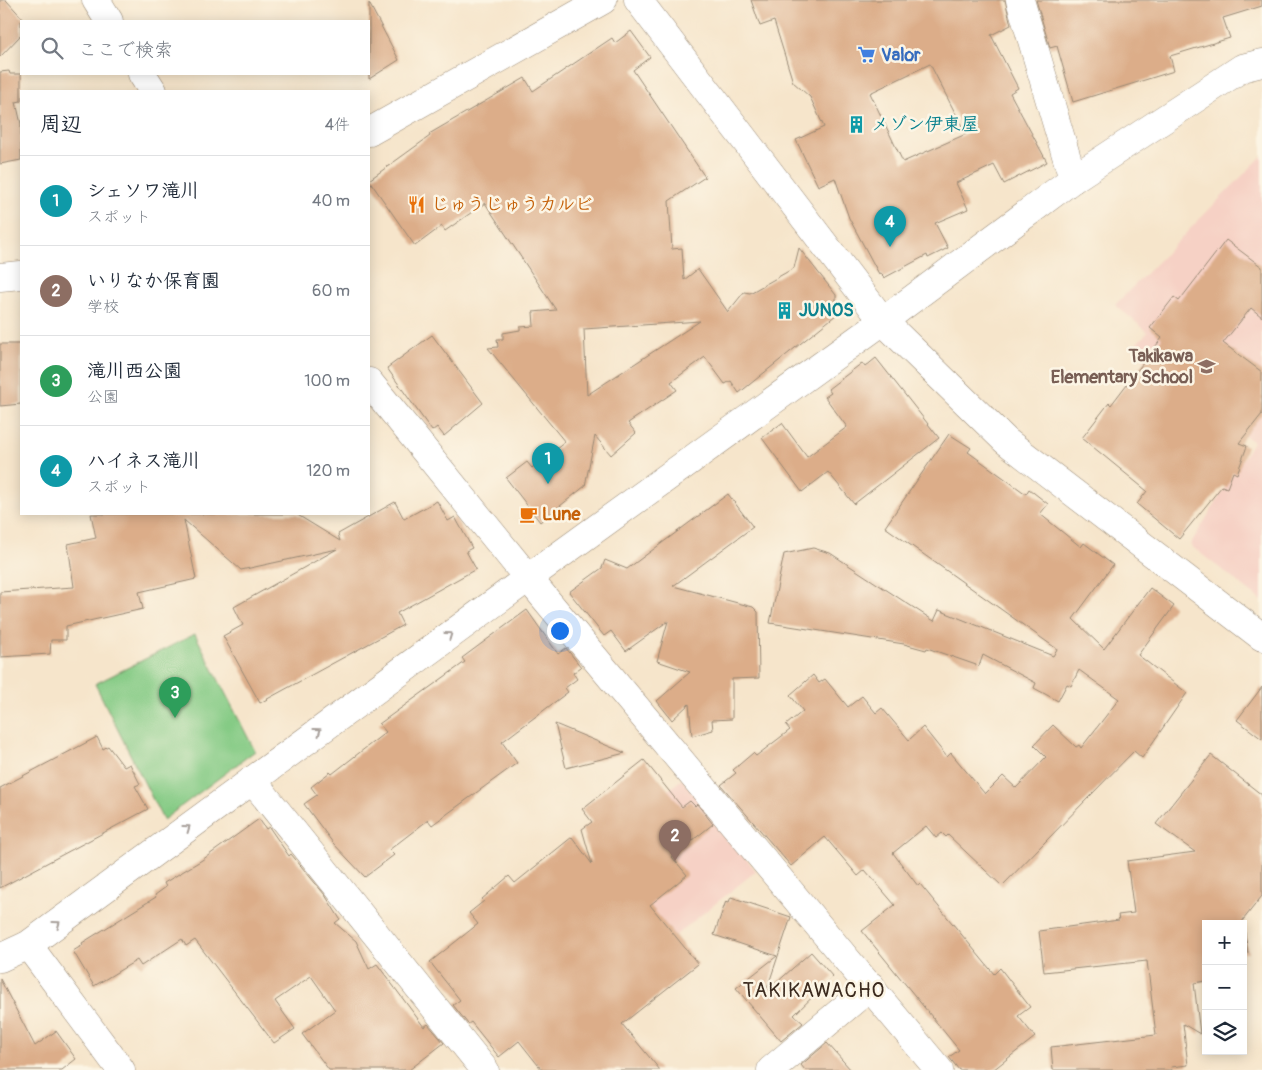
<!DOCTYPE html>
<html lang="ja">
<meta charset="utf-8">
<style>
body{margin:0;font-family:Pangolin,"Klee One",sans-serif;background:#f2f2f3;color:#1f2937}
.controls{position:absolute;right:15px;bottom:15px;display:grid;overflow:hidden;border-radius:0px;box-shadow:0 2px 12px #0003}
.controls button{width:45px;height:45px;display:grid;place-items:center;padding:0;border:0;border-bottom:1px solid #e0e1e3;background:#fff;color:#1f2937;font:25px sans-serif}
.you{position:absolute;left:559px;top:630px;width:18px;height:18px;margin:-12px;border:4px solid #fff;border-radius:50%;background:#1a73e8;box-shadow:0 0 0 8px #1a73e833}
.badge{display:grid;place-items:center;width:32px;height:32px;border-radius:50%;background:#0b8043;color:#fff;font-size:16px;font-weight:700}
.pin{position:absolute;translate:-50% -41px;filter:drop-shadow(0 1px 2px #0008)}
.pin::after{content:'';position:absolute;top:26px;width:18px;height:15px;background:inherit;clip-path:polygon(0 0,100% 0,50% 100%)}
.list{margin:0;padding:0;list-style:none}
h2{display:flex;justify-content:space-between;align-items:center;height:65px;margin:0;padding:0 20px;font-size:21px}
h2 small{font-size:16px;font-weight:400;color:#747a83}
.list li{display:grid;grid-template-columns:32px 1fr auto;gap:15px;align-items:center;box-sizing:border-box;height:90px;padding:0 20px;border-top:1px solid #e0e1e3}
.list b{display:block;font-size:19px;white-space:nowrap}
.list p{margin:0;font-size:16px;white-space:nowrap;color:#747a83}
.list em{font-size:16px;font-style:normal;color:#747a83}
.icon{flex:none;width:28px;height:28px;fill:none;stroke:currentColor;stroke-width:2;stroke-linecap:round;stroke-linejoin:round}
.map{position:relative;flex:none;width:1262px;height:1070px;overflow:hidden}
.search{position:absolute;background:#fff;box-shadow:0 2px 12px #0003;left:20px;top:20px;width:350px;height:55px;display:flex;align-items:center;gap:12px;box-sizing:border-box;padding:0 18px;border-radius:0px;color:#747a83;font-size:19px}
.panel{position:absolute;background:#fff;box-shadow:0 2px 12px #0003;left:20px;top:90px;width:350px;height:425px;border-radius:0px}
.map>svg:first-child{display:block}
</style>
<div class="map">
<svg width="1262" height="1070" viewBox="0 0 1262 1070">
<rect width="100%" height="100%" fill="#fcf5e5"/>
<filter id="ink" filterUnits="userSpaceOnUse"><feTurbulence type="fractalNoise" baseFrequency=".02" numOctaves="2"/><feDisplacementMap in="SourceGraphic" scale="10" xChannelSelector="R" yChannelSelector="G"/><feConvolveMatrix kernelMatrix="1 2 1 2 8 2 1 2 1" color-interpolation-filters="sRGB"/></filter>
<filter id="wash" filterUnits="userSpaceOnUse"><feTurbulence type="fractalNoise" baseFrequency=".0096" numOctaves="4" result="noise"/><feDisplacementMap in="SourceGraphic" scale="20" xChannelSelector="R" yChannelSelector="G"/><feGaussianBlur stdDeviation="1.12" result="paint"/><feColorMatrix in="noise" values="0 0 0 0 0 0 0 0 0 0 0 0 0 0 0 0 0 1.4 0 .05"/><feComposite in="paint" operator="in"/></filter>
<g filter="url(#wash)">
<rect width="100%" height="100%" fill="#f6e5cb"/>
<g fill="#f6d1c5">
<path d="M1262 156V601L1190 545 1253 442 1190 390 1172 384 1132 348 1148 332 1115 305Z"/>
<path d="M682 779 756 871 671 939 593 850Z"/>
</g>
<path fill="#85cb85" stroke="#607a52" d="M195 634 255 751 163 820 95 684Z"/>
<g id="blocks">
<g fill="#dcad89" fill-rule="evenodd">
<path d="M0 0H6L25 21H21V35L0 57Z"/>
<path d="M751 0H1005L1011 25 991 35 1018 88 1010 93 1047 162 1004 184 994 165 956 183 968 209 935 223 948 248 928 258 927 255 884 278 881 273 879 274 849 218 835 178 818 186 796 140 824 127 810 97 793 82 774 21 760 26ZM930 64 966 134 903 162 870 93Z"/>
<path d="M1036 0H1262V6L1223 18 1230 38 1170 56 1174 71 1073 102 1057 46 1050 48Z"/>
<path d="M369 3 399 60 369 79Z"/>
<path d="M631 31 650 57 633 70 705 177 669 201 672 249 682 248 684 280 698 269 728 312 744 292 750 293 794 268 799 248 836 295V315L739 393 731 381 725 384 705 357 671 382 677 390 628 423 636 433 611 455 595 436 585 486 540 522 506 478 527 462 532 468 565 442 488 348 498 347 497 339H503V333L520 330V327L534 326 533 312 556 310 485 203 445 231 442 226 415 246 369 180 430 136 429 134 525 78 533 91 612 38 615 43ZM700 321 587 395 584 329Z"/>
<path d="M9 71 10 74H21V101L16 102 21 124V160L0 164V72Z"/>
<path d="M1226 240 1262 267V317L1251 308 1223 343 1262 372V414L1239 443 1247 446 1237 474 1233 472 1227 488 1222 486 1179 539 1137 504 1147 491 1082 438 1109 403 1111 405 1162 338 1150 328 1174 297 1179 301Z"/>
<path d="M432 335 483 403 444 436 437 427 432 431 387 368Z"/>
<path d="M0 344H21V404L0 406Z"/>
<path d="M876 358 939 438 854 504 828 472 802 492 762 438 782 423 807 457 847 427 825 397 831 393 828 389 862 363 865 367Z"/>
<path d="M949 434 971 448 968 452 1026 494 1029 489 1048 504 1040 514 1081 547 1084 543 1113 565 1073 619 1104 649 1150 588 1174 606 1138 655 1187 693 1142 758 1134 751 1002 886 948 835 946 837 942 833 936 838 926 826 893 853 918 886 920 884 994 974 1000 968 1030 1007 1018 1016 1035 1037 993 1070H959L949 1057 959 1050 862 931 895 905 865 870 858 876 825 837 791 866 721 785 736 773 733 770 753 753 756 756 790 730 786 725 803 711 790 695 813 675 819 683 825 679 848 707 862 696 876 713 882 708 909 740 923 727 947 757 951 753 985 794 1003 776 1016 788 1046 757 1034 745 1053 725 1076 747 1079 745 1081 748 1119 699 1079 670 1071 686 1067 684 1058 701 1034 688 1036 683 983 655 979 666 927 648 926 650 904 644 770 623 784 554 813 548 830 553 934 621 939 610 1053 656 1057 649 885 527Z"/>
<path d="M728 494 753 527 673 586 753 607 758 612 759 678 732 679V719L712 720 713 730 692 736 689 704 672 720 657 701 690 672 657 661 668 621 626 651 611 631 604 636 569 592 602 568 605 560 627 569Z"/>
<path d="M437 501 448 521 455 517 472 548 466 551 476 569 397 613 403 625 260 703 223 636 243 625 234 607 337 549 241 570 184 520 196 579 139 592 143 609 66 626V640H51L50 654 0 657V592L74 587 68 544 96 538 91 514H296L340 541 338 534 395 502 404 519Z"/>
<path d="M527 610 558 654 566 648 581 667 573 673 577 679 565 688 568 692 502 742 517 763 432 825 428 820 389 850 394 855 365 877 333 843 304 804 317 795 311 787 330 772 332 774 386 732 379 724 465 662 462 658Z"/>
<path d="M1262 687V739L1237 720Z"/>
<path d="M555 724 625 753 566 768Z"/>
<path d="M97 737 103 749 108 746 124 767 130 764 140 784 135 786 148 809 0 888V788Z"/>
<path d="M1211 755 1262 795V896L1243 920 1248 953H1243V924H1206V981L1194 983 1200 1034 1183 1024 1188 1065 1171 1067 1172 1070H1053L1051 1047 1156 1035 1147 961 1044 972 1039 931 1119 920 1118 915 1134 913 1127 861 1195 852 1156 824Z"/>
<path d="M644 760 682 807 690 801 695 806 697 804 713 824 672 857 687 875 650 905 698 964 622 1024 660 1070H542L519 1041 499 1057 471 1022 468 1024 453 1005 460 1000 430 962 478 924 469 913 484 901 482 899 509 876 515 883 572 837 592 864 582 829 592 822 582 809Z"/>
<path d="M259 819 266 829 269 827 289 856 291 854 325 895 340 919 335 923 356 941 369 969 377 964 424 1027 428 1024 444 1043 409 1070H329L302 1034 335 1010 311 976 275 1001 295 1029 274 1043 195 940 186 946 182 939 141 966 137 960 94 986 73 951 83 945 82 943 156 897 155 895 166 887 164 883 202 860Z"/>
<path d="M731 897 791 917 766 992 811 952 833 977 794 1015 803 1023 781 1041 736 988 777 956 714 935 726 901 729 902Z"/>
<path d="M0 979 35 1046 56 1031 76 1059 62 1070H0Z"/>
<path d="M827 1043 851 1070H805L801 1065Z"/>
</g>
</g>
</g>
<g filter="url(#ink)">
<use href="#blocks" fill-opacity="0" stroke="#988874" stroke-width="1"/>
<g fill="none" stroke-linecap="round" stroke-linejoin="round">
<defs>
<g id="minor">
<path d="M96 0 109 21"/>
<path d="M638 0 883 321 1006 441 1262 637"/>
<path d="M1020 0 1073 179"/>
<path d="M142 74 153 91"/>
<path d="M369 132 603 0"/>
<path d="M0 277 21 275"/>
<path d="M369 382 528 578 939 1070"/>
<path d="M252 780 485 1070"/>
<path d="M28 945 121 1070"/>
<path d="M0 958 28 945 528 578 883 321 1073 179 1242 68 1262 63"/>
<path d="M771 1070 871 986"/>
</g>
</defs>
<use href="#minor" stroke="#988874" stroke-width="29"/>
<use href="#minor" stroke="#fff" stroke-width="28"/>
</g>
<defs><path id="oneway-chevron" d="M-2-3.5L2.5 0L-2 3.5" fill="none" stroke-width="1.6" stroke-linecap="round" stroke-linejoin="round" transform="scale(1.25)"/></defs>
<g stroke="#a79f9a">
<use href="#oneway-chevron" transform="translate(449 635) rotate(-36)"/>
<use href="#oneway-chevron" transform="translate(318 731) rotate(-36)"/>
<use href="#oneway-chevron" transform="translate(187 828) rotate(-36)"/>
<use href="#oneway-chevron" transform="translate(57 924) rotate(-36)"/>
</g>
</g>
<defs>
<symbol id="supermarket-bare" viewBox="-9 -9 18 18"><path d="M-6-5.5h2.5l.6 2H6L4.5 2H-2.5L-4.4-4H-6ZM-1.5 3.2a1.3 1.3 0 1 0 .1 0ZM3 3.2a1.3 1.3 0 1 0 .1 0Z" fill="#3f7fe0" stroke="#fcf5e5" stroke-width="2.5" paint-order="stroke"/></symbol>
<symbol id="building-bare" viewBox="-9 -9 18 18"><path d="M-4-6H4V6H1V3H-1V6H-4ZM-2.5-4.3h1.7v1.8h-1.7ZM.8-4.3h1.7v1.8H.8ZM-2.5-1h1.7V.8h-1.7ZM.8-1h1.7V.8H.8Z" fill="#0f9aa8" stroke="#fcf5e5" stroke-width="2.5" paint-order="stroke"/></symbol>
<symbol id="restaurant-bare" viewBox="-9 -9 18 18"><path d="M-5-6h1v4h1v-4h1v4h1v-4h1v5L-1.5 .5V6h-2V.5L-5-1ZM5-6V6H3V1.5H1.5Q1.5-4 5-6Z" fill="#e8710a" stroke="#fcf5e5" stroke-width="2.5" paint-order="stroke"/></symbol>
<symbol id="school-bare" viewBox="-9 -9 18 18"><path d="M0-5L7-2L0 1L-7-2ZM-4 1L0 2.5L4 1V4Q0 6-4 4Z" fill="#8d6e63" stroke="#fcf5e5" stroke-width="2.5" paint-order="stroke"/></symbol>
<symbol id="cafe-bare" viewBox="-9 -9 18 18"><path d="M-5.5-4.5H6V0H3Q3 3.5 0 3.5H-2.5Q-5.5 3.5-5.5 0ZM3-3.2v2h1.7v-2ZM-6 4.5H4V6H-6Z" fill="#e8710a" stroke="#fcf5e5" stroke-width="2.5" paint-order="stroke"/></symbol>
</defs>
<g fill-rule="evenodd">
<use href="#supermarket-bare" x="854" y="42" width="25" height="25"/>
<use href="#building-bare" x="844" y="112" width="25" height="25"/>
<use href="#restaurant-bare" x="404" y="192" width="25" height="25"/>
<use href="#building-bare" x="772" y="298" width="25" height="25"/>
<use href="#school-bare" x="1194" y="354" width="25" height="25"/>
<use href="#cafe-bare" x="516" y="502" width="25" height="25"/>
</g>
<g text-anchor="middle" stroke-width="5" stroke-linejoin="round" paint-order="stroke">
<g font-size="18" font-weight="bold" fill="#366cbe" stroke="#fcf5e5" text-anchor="start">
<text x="881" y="61">Valor</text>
</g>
<g font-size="18" font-weight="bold" fill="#0d838f" stroke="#fcf5e5" text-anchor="start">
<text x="871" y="130">メゾン伊東屋</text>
<text x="799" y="316">JUNOS</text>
</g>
<g font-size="18" font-weight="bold" fill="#c56008" stroke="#fcf5e5" text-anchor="start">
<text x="431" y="210">じゅうじゅうカルビ</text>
<text x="542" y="520">Lune</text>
</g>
<g font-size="18" font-weight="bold" fill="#785e54" stroke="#fcf5e5" text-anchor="end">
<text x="1193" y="362">Takikawa<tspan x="1193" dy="21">Elementary School</tspan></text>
</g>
<g font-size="20" letter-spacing="1" fill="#3b2a1e" stroke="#fcf5e5">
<text x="814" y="997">TAKIKAWACHO</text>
</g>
</g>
</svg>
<div class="controls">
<button>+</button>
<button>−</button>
<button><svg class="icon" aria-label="layers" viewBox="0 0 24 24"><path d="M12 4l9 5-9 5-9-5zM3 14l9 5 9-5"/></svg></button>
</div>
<div class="you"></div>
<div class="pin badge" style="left:548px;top:484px;background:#0f9aa8">1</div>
<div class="pin badge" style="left:675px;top:861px;background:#8d6e63">2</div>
<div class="pin badge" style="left:175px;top:718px;background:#2e9e5b">3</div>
<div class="pin badge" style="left:890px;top:247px;background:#0f9aa8">4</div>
<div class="search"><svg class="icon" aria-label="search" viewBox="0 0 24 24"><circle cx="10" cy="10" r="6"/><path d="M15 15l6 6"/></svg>ここで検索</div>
<section class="panel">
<h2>周辺<small>4件</small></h2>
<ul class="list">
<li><span class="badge" style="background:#0f9aa8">1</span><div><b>シェソワ滝川</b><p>スポット</p></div><em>40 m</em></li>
<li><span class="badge" style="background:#8d6e63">2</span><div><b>いりなか保育園</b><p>学校</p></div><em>60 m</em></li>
<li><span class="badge" style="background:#2e9e5b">3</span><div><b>滝川西公園</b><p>公園</p></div><em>100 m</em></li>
<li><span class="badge" style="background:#0f9aa8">4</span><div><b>ハイネス滝川</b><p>スポット</p></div><em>120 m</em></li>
</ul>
</section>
</div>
